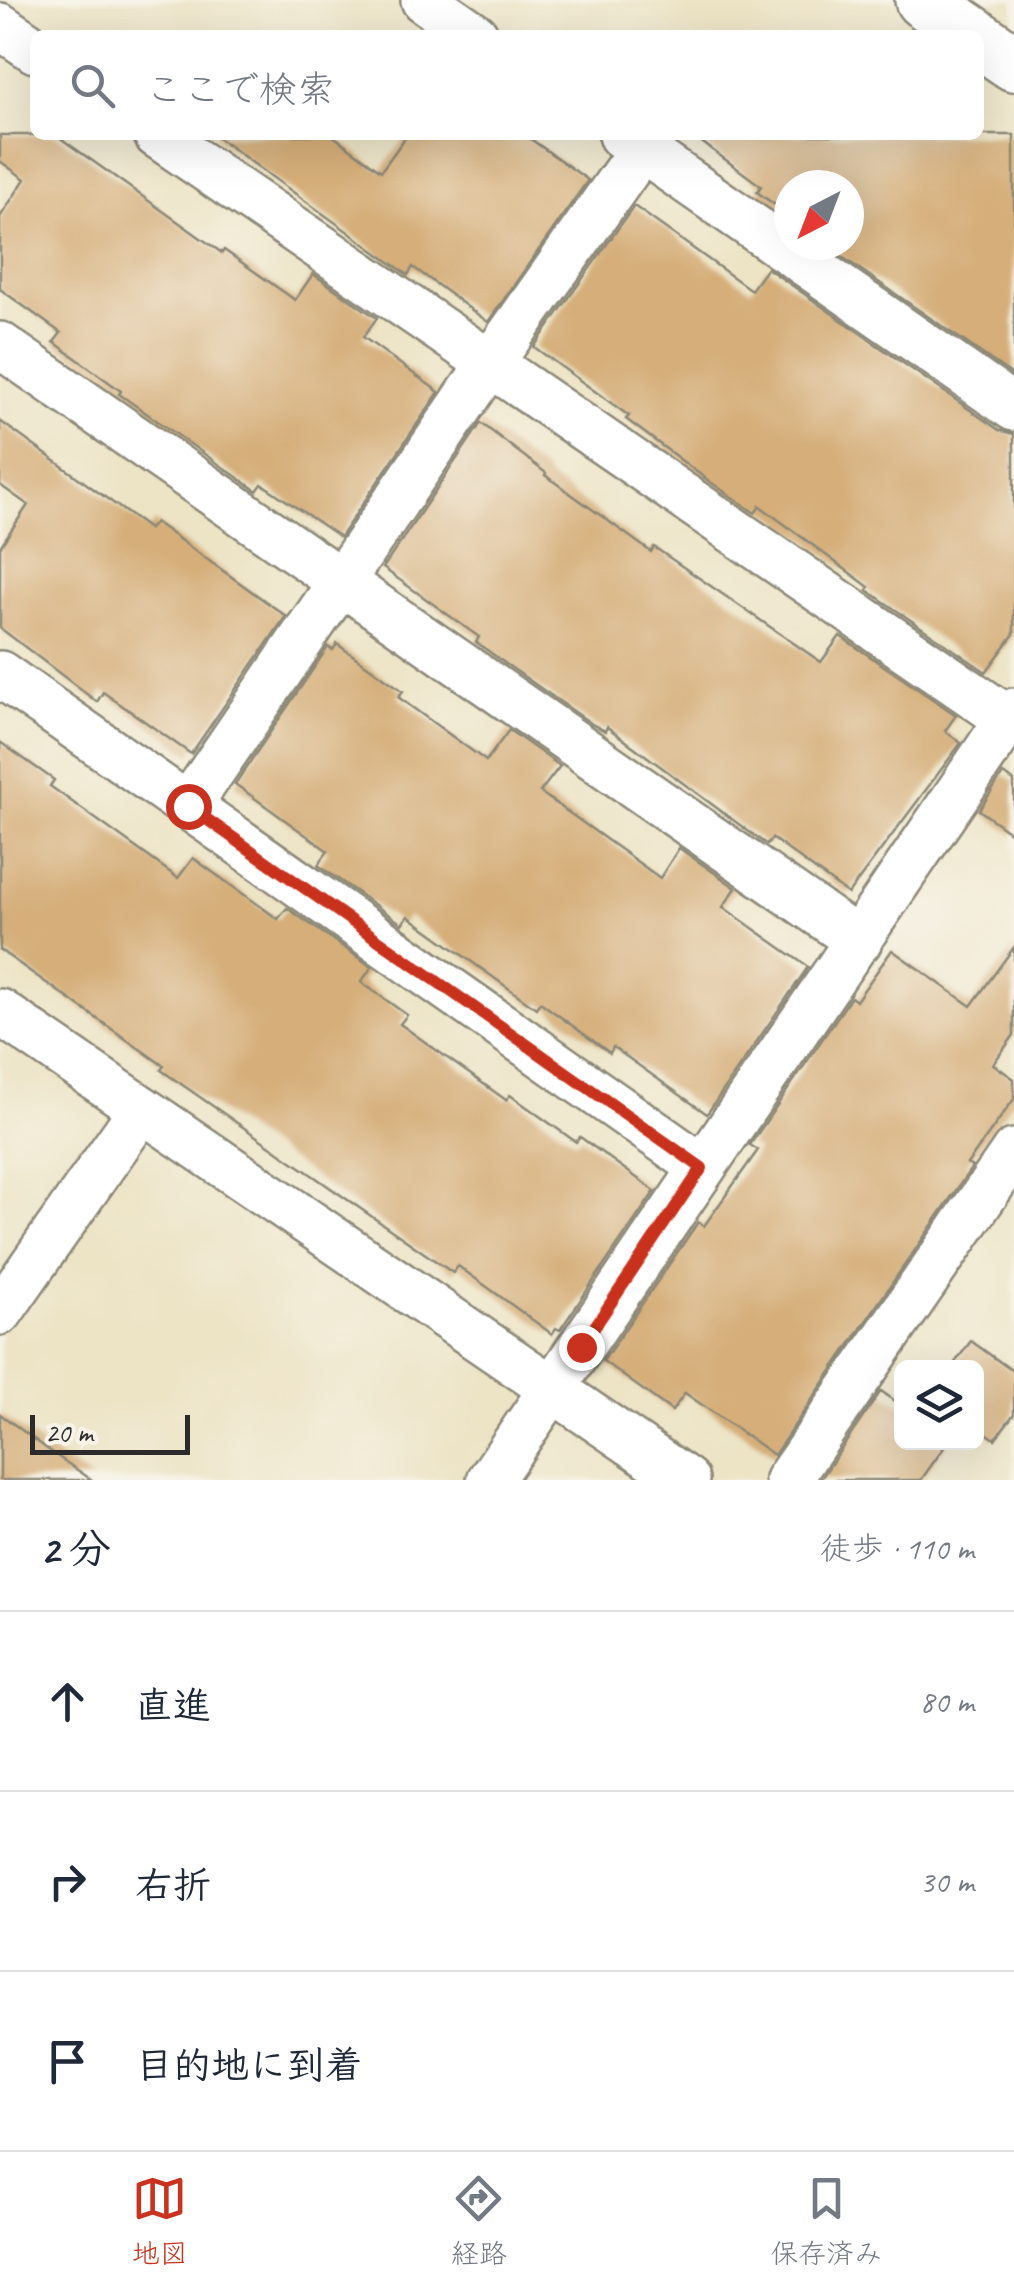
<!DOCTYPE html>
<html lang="ja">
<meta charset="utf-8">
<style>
body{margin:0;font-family:Caveat,"Klee One",sans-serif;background:#f2f2f3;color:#1f2937}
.controls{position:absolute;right:30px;bottom:30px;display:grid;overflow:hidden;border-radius:15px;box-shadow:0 10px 40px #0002}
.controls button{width:90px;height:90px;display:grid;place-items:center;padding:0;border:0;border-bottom:2px solid #e0e1e3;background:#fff;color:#1f2937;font:50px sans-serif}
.compass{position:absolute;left:774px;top:170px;width:90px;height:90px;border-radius:50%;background:#fff;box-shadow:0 10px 40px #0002;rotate:222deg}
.scale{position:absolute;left:30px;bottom:25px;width:160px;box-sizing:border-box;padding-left:10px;border:5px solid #2b2b2b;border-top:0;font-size:28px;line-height:35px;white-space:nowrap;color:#2b2b2b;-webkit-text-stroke:8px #f7f3e8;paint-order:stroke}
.stop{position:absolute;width:30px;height:30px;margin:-22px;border:8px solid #c8321e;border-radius:50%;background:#fff}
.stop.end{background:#c8321e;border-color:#fff;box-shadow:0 2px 10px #0008}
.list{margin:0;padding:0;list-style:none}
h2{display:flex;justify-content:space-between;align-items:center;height:130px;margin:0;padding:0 40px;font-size:42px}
h2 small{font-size:32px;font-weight:400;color:#747a83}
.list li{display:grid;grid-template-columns:65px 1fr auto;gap:30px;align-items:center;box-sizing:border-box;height:180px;padding:0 40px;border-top:2px solid #e0e1e3}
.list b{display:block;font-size:38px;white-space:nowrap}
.list em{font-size:32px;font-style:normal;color:#747a83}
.icon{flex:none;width:55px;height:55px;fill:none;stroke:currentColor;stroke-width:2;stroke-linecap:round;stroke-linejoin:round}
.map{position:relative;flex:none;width:1014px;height:1480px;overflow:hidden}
.search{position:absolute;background:#fff;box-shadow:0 10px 40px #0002;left:30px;right:30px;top:30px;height:110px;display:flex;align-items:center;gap:25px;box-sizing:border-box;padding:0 35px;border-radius:15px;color:#747a83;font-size:38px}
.sheet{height:670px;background:#fff}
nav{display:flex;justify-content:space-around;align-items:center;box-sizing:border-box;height:140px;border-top:2px solid #e0e1e3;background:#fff;font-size:28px;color:#747a83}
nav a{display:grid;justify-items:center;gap:5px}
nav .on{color:#c8321e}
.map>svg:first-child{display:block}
</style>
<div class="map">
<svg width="1014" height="1480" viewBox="0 0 1014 1480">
<rect width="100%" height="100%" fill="#f7f3e8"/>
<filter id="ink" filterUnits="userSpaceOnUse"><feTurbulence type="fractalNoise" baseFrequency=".01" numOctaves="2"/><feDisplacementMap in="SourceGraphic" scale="20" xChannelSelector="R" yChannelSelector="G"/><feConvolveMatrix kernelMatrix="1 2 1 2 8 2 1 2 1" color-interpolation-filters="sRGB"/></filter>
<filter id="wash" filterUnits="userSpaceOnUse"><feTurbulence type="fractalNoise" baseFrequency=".0048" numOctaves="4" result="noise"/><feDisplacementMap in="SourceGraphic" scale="40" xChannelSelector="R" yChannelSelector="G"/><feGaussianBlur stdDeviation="2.25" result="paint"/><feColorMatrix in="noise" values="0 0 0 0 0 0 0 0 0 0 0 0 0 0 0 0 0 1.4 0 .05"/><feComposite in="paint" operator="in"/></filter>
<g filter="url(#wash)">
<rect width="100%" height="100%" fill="#ede4c6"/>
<g id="blocks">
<g fill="#d5ae79">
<path d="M0 135H56L222 253 224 250 295 300 313 274 377 318 363 337 439 392 340 537 262 484 257 491 119 394 121 391 54 342 61 333 0 289V217L25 179 0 161Z"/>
<path d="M214 135H332L381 171 407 135H525L588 180 488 322 413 267 408 275Z"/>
<path d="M692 135H1014V376L825 245H849V185H789V215L757 192 761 186Z"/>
<path d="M634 206 751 290 767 268 999 430 1014 434V634L986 672 867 590 869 587 760 506 755 513 709 481 626 419 629 416 534 347Z"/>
<path d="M0 421 149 529 155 522 286 616 191 754 103 692 97 702 0 628V547L28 505 0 485Z"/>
<path d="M481 423 546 473 545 475 651 552 654 547 821 662 840 636 956 715 945 731 961 743 848 894 772 838 767 845 607 727 605 731 592 724 506 664 476 642 479 637 383 568Z"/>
<path d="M337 644 403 691 398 697 486 761 509 730 560 766 540 792 660 878 679 848 736 888 723 907 808 967 707 1114 613 1047 610 1053 540 1002 536 1008 408 916 402 924 318 865 328 851 235 784 328 647 333 650Z"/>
<path d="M0 742 54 780 50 786 178 878 193 858 278 919 287 908 372 967 361 982 407 1015 400 1024 506 1100 510 1095 576 1142 580 1137 655 1191 560 1330 556 1328 552 1334 458 1266 453 1273 161 1070 164 1066 0 950Z"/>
<path d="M1003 774 1014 781V835L979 810Z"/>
<path d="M1014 947V1035L993 1064 1014 1079V1099L967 1164 972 1167 774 1455 685 1393 672 1411 603 1361 698 1222 704 1226 758 1150 750 1145 851 997 856 1001 892 950 971 1006Z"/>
<path d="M971 1341 1014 1372V1414L995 1439 976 1426V1368H951Z"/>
<path d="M881 1391 902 1406V1442H948L921 1480H820Z"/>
<path d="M0 1414 54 1454 92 1480H0Z"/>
</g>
</g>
</g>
<g filter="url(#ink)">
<use href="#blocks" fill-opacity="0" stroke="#8c8878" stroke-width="2.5"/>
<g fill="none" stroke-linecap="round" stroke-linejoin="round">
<defs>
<g id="minor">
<path d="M424 0 475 35"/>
<path d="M0 26 35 50"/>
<path d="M157 135 1008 719"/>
<path d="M621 135 1014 408"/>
<path d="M0 345 859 941"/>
<path d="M0 674 702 1167"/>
<path d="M188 806 489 365 642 149"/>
<path d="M0 1012 686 1480"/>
<path d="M0 1312 142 1109"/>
<path d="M490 1480 1014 711"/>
<path d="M788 1480 1014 1152"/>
</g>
<g id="tertiary">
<path d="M923 0 974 35"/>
<path d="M979 39 1014 63"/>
</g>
</defs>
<use href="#minor" stroke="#8c8878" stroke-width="50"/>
<use href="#tertiary" stroke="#8c8878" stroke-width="60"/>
<use href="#minor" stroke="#fff" stroke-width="45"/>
<use href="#tertiary" stroke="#fff" stroke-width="55"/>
</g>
</g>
<g fill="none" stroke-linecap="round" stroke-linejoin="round" filter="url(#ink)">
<path stroke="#c8321e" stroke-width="12" d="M188 806 702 1168 581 1347"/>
</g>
</svg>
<div class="controls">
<button><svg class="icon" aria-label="layers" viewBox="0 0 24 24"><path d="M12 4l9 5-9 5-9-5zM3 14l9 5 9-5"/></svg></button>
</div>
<svg class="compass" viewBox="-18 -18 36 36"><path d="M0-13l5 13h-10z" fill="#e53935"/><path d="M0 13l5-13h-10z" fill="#747a83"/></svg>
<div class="scale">20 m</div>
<div class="stop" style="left:188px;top:806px"></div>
<div class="stop end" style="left:581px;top:1347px"></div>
<div class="search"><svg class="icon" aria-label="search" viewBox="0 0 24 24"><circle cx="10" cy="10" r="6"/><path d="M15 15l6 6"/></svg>ここで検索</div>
</div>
<section class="sheet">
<h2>2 分<small>徒歩 · 110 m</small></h2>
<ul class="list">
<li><svg class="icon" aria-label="ahead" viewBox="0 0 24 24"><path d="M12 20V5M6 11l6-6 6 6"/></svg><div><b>直進</b></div><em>80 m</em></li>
<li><svg class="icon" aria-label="right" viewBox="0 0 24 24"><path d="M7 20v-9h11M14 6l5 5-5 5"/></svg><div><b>右折</b></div><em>30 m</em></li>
<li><svg class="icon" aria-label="arrive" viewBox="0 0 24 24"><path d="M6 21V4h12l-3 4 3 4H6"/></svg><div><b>目的地に到着</b></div></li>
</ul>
</section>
<nav>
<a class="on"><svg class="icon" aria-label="map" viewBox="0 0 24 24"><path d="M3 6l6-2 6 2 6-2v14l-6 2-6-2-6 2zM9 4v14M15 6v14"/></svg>地図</a>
<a><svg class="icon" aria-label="directions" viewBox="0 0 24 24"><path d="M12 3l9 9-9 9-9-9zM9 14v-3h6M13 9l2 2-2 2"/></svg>経路</a>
<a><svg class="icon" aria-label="saved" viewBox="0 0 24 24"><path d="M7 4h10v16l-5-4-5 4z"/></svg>保存済み</a>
</nav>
